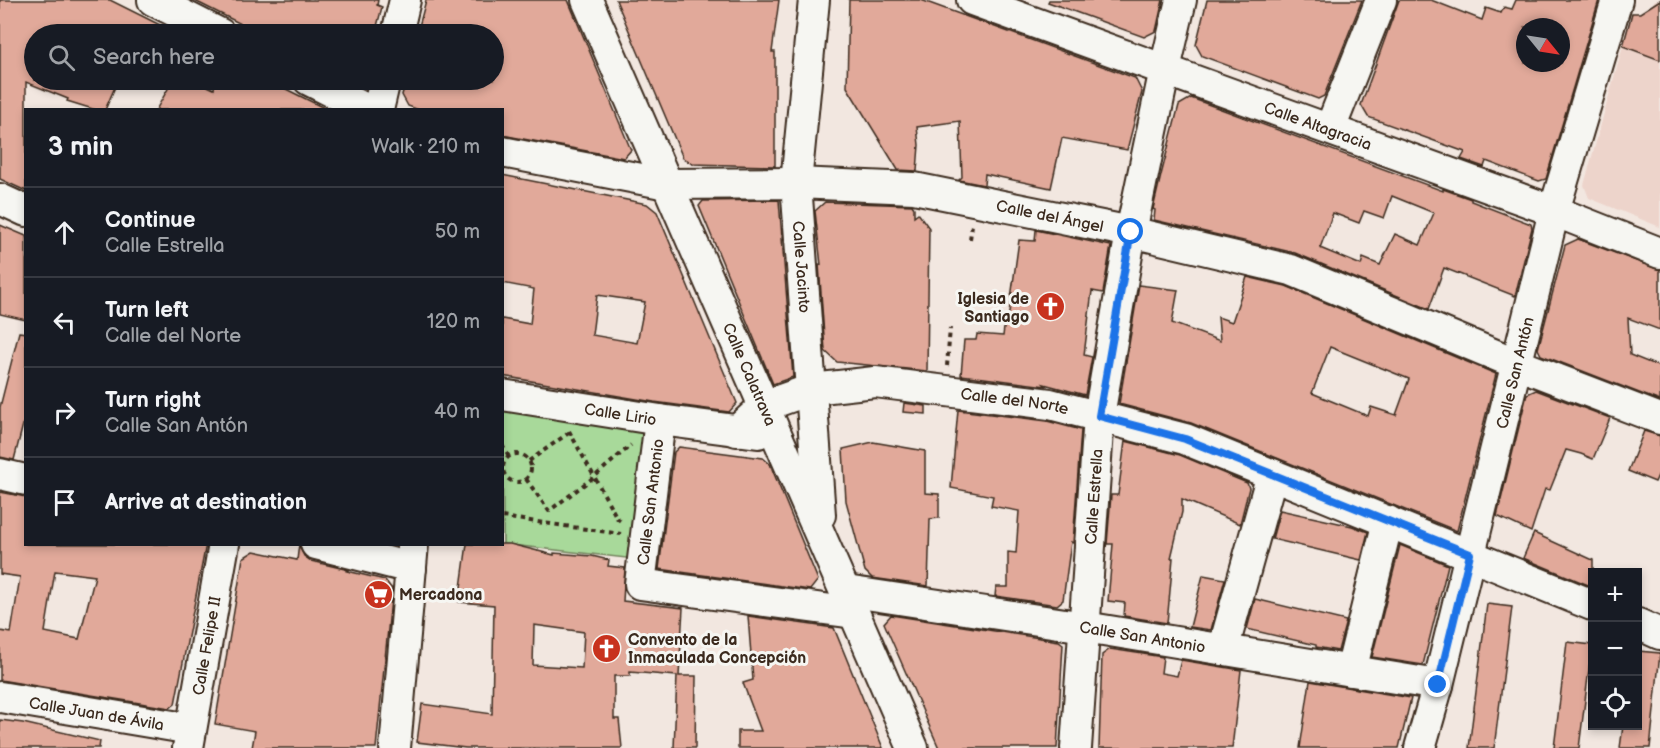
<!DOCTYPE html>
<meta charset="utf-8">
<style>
body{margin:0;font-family:"Balsamiq Sans",sans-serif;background:#242831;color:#f1f3f6}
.controls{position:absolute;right:18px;bottom:18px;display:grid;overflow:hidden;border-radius:0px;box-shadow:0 3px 9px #0003}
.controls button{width:54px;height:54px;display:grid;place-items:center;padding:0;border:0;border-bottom:2px solid #363941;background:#171b24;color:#f1f3f6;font:30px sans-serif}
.compass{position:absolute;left:1516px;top:18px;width:54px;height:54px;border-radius:50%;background:#171b24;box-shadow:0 3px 9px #0003;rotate:120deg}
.stop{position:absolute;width:18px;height:18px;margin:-14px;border:4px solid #1a73e8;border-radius:50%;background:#fff}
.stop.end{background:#1a73e8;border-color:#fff;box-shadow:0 2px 6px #0008}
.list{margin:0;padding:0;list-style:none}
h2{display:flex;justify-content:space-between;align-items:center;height:78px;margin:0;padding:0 24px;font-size:26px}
h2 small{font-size:20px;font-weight:400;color:#9ea1a6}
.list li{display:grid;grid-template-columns:39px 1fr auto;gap:18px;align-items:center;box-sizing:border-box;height:90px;padding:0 24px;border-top:2px solid #363941}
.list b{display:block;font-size:22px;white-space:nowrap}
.list p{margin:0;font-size:20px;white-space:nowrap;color:#9ea1a6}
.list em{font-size:20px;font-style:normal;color:#9ea1a6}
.icon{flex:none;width:33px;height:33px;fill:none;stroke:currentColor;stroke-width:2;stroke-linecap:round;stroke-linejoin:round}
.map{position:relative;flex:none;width:1660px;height:748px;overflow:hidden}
.search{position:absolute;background:#171b24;box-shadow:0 3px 9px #0003;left:24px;top:24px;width:480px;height:66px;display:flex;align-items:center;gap:15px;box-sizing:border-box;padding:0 21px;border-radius:33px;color:#9ea1a6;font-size:22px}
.panel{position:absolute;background:#171b24;box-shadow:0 3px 9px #0003;left:24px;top:108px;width:480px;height:438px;border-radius:0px}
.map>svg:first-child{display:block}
</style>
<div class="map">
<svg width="1660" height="748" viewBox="0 0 1660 748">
<rect width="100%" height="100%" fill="#f2e7e0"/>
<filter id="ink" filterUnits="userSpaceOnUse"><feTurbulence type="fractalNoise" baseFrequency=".0167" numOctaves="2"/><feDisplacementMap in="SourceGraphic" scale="12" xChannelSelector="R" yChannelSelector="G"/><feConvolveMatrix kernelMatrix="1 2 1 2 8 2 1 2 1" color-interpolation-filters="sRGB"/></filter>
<g filter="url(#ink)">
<path fill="#edd4cb" d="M1655 0H1660V227L1589 198 1584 185 1632 13H1640L1651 6Z"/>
<path fill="#a8d99a" stroke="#72825c" stroke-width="1.5" d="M502 402 645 428 635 559 503 544Z"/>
<g fill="#e1a99a" stroke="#3b2a1e" stroke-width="1.5" fill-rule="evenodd">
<path d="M0 0H110L178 34H34V80H118L105 110H96L67 101 68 99 26 82V191L0 179Z"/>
<path d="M193 0H378L377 5 382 7 375 34H261Z"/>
<path d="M426 0H568L631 150 624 158 502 135V110H419L408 106 402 95 406 80H494V34H417Z"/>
<path d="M616 0H779L772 52H775V166L692 164 683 158Z"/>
<path d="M849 0H921L1135 78 1142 92 1127 150 1062 138 1051 188 985 174 984 185 959 180 962 177 960 121 917 127 919 145 917 171 898 170 847 87Z"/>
<path d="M1049 0H1163L1156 31 1144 37 1048 2Z"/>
<path d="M1207 0H1362L1324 96 1318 99 1202 56 1196 45Z"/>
<path d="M1399 0H1431L1482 20 1486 8 1501 13 1504 7 1512 9 1516 0H1599L1546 179 1539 181 1486 161 1484 167 1461 159 1465 152 1368 117 1361 105ZM1525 27H1561V63H1525Z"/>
<path d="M1660 0V60L1623 46 1632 13H1640Z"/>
<path d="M173 80H195L214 89 215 80H268L328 110H156Z"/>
<path d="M1191 98 1443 191V189L1471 199V201L1531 224 1532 228 1515 296 1444 268 1429 309 1295 253 1154 220 1155 210 1153 209 1161 175 1179 105ZM1392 196 1434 213 1420 245 1395 234 1380 265 1363 258 1361 265 1320 248 1333 213 1359 223 1364 211 1384 218Z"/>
<path d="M502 175 647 204 657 212 737 403 729 412 654 402 502 376V319L530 324 534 289 502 283ZM597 295 645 302 637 343 592 335Z"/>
<path d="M779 200 793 377 773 384 699 206 703 201Z"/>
<path d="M825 202 912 205 914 208V216L918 213 929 228 927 371 837 362 825 351 819 264 821 265 815 211Z"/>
<path d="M0 225 26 236V320L0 314Z"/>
<path d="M1036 230 1111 246 1103 293 1092 291 1084 355 1092 357 1085 395 1044 384 1046 386 961 375 964 340H976L977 334 1003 336 1005 320H1008L1019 240 1035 241Z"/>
<path d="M1578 239 1660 270V330L1628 318 1630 355 1660 367V401L1541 355 1538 349 1565 245Z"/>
<path d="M1247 277 1286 286 1496 374 1457 531 1191 423 1119 404 1139 285 1178 290 1172 323 1220 341 1218 317 1232 322ZM1330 347 1409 379 1396 415 1371 407 1368 416 1312 393Z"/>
<path d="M19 332 26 333V413L14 460 0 457V407Z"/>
<path d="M1536 390 1610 418 1593 459 1581 454 1566 450 1550 490 1545 489 1531 532 1497 516 1527 394Z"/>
<path d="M904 403 926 406V414L903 412Z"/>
<path d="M958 410 1047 421 1081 430 1073 543 1071 542 1063 600 1057 605 995 596 996 587H1008V552L1016 553 1019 511 991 506 993 496 951 488Z"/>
<path d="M1644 431 1660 436V471L1655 482 1628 471Z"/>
<path d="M1125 441 1180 455 1247 483 1249 488 1240 524 1182 499V512L1171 558H1173L1167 623 1124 616 1125 603 1108 601 1113 544H1107L1111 495H1118Z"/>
<path d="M873 442 925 451V493L939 494V518L930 519 928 586 872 578 865 571 846 501 843 449Z"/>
<path d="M679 447 763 458 770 464 818 580 810 590 659 569 674 452Z"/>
<path d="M0 492 26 497V544H206L175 704 170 708 0 680V631L11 633 20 577 0 574ZM55 571 95 576 79 639 45 632Z"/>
<path d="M1280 510 1352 526 1368 532 1361 560 1272 539Z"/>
<path d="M1534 533 1593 560V587L1523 558Z"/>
<path d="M299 544 304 556 311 561 349 570 347 571 385 580 392 589 376 748H252L255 731 215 724 243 558 254 551 297 560Z"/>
<path d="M467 544H510L554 555V553L592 556 609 560 608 566 625 568 623 601 683 608 679 676H696L695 748H674L677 676 630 672V676H614V719H619L622 748H466L417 742 422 704 492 714 494 605 459 602ZM534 625 584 632 582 668 533 665Z"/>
<path d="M1400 545 1448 565 1423 665 1372 657Z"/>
<path d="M1203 575 1225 579 1211 630 1190 627Z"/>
<path d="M1255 599 1346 621 1338 651 1316 647V645L1247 629Z"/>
<path d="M1487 604 1512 607 1494 748H1469Z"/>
<path d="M891 615 1059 641 1063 644 1057 748H939L884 623Z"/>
<path d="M748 616 834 628 883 748H738V731H761L743 683 753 680Z"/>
<path d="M1567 642 1592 645 1579 748H1554Z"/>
<path d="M1110 649 1163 657 1161 673 1177 676 1181 660 1241 670 1232 748H1099L1102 655Z"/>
<path d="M1638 651 1660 653 1650 748H1620L1623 726H1638Z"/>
<path d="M1310 681 1411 698 1399 748H1300Z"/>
<path d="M0 720 23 723 100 741 99 748H0Z"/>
</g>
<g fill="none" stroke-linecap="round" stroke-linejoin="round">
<defs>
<g id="minor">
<path d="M153 0 220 34"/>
<path id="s1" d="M587 0 913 748"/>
<path id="s2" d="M814 0 796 183 820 515"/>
<path id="s3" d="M972 0 1554 211 1660 253"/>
<path d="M397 34 405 0"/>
<path d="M309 80 368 110"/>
<path d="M378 110 385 80"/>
<path d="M1330 129 1381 0"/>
<path id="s4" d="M502 152 667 184 796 183 914 188 1131 232 1291 270 1517 364 1660 419"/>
<path d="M0 199 26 211"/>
<path id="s5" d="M502 395 660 420 758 433"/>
<path d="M660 420 640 584 854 613"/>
<path id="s6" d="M737 431 764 406 812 389 875 382 1050 404 1185 439 1592 605"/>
<path d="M0 474 26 480"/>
<path d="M316 544 411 568"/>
<path id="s7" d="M846 591 1085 627 1438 685"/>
<path d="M1638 624 1660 634"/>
<path d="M1223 650 1272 474"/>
<path d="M1351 671 1388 521"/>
<path id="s8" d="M0 697 191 729"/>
<path id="s9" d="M188 748 224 544"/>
<path d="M395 748 413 544"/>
<path id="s10" d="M1076 748 1099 416 1131 232 1165 69 1181 0"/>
<path id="s11" d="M1420 748 1438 685 1554 211 1617 0"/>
</g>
</defs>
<use href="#minor" stroke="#3b2a1e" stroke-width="34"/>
<g stroke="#3b2a1e" stroke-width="4" stroke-dasharray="4.5 4.5" stroke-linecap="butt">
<path d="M970 239 972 225"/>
<path d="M947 366 950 328"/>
<path d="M569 431 617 518 622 522"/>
<path d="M502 445 509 457"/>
<circle cx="517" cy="468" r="14"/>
<path d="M529 461 570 432"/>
<path d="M526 479 549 511 594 477 631 445"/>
<path d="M502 517 621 534"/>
</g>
<use href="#minor" stroke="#f6f6f2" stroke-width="30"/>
</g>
</g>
<g fill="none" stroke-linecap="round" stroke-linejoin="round" filter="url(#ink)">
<path stroke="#1a73e8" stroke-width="8" d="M1131 232 1099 416 1185 439 1470 554 1438 685"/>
</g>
<defs>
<symbol id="church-disc" viewBox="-11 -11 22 22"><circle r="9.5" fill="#c8321e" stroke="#f6f6f2"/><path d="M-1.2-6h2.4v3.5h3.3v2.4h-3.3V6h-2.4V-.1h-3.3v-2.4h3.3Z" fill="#fff"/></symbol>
<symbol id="supermarket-disc" viewBox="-11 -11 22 22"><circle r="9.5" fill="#c8321e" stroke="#f6f6f2"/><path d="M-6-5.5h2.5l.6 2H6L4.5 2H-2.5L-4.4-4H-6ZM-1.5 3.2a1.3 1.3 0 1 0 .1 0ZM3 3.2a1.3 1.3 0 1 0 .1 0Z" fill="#fff"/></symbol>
</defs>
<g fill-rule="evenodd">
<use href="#church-disc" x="1034" y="290" width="33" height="33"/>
<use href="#supermarket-disc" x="362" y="578" width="33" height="33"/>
<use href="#church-disc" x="590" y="632" width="33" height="33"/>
</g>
<g text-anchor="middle" stroke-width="6" stroke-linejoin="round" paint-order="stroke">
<g font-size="16" fill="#3b2a1e" stroke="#f6f6f2">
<text dy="6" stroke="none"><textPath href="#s3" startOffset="368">Calle Altagracia</textPath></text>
<text dy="6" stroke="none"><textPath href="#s4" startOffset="554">Calle del Ángel</textPath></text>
<text dy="6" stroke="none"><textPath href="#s2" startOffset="268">Calle Jacinto</textPath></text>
<text dy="6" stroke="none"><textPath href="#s11" startOffset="387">Calle San Antón</textPath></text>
<text dy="6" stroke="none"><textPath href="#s1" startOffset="408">Calle Calatrava</textPath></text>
<text dy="6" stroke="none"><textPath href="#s6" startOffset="292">Calle del Norte</textPath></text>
<text dy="6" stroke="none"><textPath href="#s5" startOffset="120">Calle Lirio</textPath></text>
<text dy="6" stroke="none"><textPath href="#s10" startOffset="252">Calle Estrella</textPath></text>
<text transform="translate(650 502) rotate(-83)" y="6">Calle San Antonio</text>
<text dy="6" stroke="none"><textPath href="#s7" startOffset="300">Calle San Antonio</textPath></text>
<text dy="6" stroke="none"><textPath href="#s9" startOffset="104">Calle Felipe II</textPath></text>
<text dy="6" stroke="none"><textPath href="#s8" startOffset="98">Calle Juan de Ávila</textPath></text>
</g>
<g font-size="16" font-weight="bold" fill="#3b2a1e" stroke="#f6f6f2" text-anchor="start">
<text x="1029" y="304" text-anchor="end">Iglesia de<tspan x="1029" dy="18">Santiago</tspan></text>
<text x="399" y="600">Mercadona</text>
<text x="628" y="645">Convento de la<tspan x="628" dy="18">Inmaculada Concepción</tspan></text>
</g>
</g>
</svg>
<div class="controls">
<button>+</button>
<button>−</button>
<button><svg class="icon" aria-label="locate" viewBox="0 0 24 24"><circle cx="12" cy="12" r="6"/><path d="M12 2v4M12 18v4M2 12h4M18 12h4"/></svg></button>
</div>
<svg class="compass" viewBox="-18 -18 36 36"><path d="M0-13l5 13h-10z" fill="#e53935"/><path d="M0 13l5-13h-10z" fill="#9ea1a6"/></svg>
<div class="stop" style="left:1131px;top:232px"></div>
<div class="stop end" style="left:1438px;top:685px"></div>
<div class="search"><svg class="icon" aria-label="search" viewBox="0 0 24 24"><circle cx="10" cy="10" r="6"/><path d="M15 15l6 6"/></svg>Search here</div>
<section class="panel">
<h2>3 min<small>Walk · 210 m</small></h2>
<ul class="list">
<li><svg class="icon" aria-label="ahead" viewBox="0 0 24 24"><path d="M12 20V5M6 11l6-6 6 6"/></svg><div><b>Continue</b><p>Calle Estrella</p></div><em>50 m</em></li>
<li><svg class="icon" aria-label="left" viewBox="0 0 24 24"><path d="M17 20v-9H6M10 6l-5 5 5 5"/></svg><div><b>Turn left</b><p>Calle del Norte</p></div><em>120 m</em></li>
<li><svg class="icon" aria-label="right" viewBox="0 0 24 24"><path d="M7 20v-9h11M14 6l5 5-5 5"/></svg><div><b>Turn right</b><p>Calle San Antón</p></div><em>40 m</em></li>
<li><svg class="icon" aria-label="arrive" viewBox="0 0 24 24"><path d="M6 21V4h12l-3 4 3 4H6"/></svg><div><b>Arrive at destination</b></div></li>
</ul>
</section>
</div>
